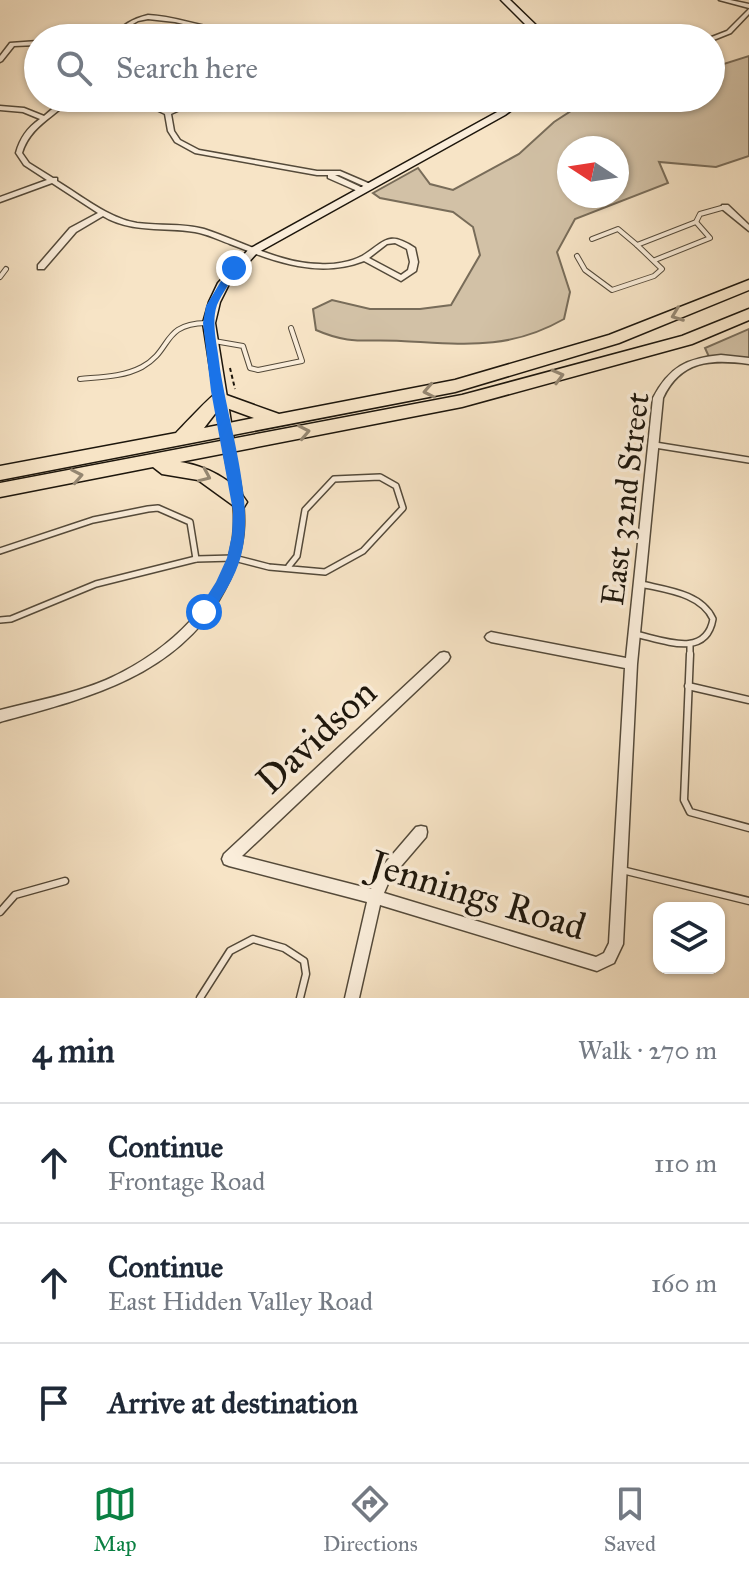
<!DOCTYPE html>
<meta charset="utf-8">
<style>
body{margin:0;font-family:"IM FELL Great Primer",serif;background:#f2f2f3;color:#1f2937}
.controls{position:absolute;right:24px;bottom:24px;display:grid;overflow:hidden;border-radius:16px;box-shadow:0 2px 6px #0004}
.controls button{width:72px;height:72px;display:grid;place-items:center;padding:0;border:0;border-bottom:2px solid #e0e1e3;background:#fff;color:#1f2937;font:40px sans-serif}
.compass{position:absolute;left:557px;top:136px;width:72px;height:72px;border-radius:50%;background:#fff;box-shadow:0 2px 6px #0004;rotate:282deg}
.stop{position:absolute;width:24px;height:24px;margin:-18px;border:6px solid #1a73e8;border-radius:50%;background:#fff}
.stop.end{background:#1a73e8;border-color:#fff;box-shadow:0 2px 8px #0008}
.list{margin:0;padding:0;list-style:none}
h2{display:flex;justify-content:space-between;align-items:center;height:104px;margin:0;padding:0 32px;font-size:34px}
h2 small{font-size:26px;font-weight:400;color:#747a83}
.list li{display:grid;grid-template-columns:52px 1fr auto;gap:24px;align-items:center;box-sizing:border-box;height:120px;padding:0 32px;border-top:2px solid #e0e1e3}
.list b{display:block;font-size:30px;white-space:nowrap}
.list p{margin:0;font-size:26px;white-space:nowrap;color:#747a83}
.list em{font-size:26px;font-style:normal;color:#747a83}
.icon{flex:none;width:44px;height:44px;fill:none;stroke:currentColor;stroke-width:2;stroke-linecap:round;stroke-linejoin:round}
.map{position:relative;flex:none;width:749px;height:998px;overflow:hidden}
.search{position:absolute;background:#fff;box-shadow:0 2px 6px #0004;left:24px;right:24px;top:24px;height:88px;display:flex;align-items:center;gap:20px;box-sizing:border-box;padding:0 28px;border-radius:44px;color:#747a83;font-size:30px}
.sheet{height:464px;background:#fff}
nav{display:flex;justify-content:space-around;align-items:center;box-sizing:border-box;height:112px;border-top:2px solid #e0e1e3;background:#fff;font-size:22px;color:#747a83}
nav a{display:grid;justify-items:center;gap:4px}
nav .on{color:#0b8043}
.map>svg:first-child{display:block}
</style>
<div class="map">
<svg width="749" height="998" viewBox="0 0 749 998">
<rect width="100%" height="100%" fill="#f7e4c6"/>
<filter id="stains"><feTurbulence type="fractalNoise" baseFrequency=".0025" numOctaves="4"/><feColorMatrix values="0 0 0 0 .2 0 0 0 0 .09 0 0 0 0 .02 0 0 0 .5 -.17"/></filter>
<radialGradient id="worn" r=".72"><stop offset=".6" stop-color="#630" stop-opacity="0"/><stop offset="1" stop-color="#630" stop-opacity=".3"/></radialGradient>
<g fill="#d2c1a6" stroke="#786c59" stroke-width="2" fill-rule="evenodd">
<path d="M749 56V156L716 167 659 162 668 183 575 219 557 252 570 292 564 319C508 351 462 344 401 341 365 339 350 345 316 330L313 309 332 300 370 309H420L451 305 480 255 473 227 453 212 380 198 373 193 418 168 430 184 453 190 519 154 554 122 591 98H711V68ZM569 148H617V196H569Z"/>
<path d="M749 329V361L710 359 705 348Z"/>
</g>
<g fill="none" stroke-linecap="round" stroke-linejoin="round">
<defs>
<g id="lane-far2">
<path d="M592 239 618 229 637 245"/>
<path d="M577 256 585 270 612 290 654 276 662 269 637 245 696 222 700 214 725 207"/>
<path d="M655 260 710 238 696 222"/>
<path d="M0 277 6 269"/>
<path d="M214 341 243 346 250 368 258 370 302 361 291 328"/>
<path d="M80 379C101 377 123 377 142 367 173 350 161 324 206 323"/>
</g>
<g id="lane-far1">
<path d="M655 445 749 460"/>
<path d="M0 551 93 520 148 509 158 508 190 522 196 559 234 558 269 567 325 572 363 551 403 508 396 486 380 477 334 479 305 510 297 556 289 566"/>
<path d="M0 620 11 619 96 584 196 559"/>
<path d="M635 634C663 640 706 659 713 619 701 593 666 590 641 584"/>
<path d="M690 656V645"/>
</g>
<g id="lane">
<path d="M690 654 684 800 690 812 749 828"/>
<path d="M688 686 749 700"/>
<path d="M622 870 749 901"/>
<path d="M0 912 15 895 65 881"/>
<path d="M200 998 230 951 253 939 284 948 304 961 306 974 300 998"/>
</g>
<g id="street">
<path d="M719 0H730L749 4V8Z"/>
<path d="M749 9V14L731 33 711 41V38H709L727 31Z"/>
<path d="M148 15C173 16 194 25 218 28 239 32 262 30 281 38L216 32 175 22 148 19 138 21 126 28 117 38H111C122 25 132 19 148 15Z"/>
<path d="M575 32 610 36 613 38 575 36 544 38Z"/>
<path d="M38 41V45L14 46 2 61 0 62V56L10 43Z"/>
<path d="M65 98H72C55 117 30 126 22 153L29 163 53 178H57V181C82 196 108 218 137 223 159 226 183 223 204 229 241 241 281 264 320 264 333 265 351 262 362 256 384 243 387 229 415 248L418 262 416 271 401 281 364 261C317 279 274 261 230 244 219 240 207 234 195 232 165 227 130 233 103 216L76 232 44 269H38V265L70 228 98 213 52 183 0 202V197L47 180 24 165 16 153C20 138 27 128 40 119L23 112 0 110V106L24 108 44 116ZM395 243 407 249 410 262 408 270 401 275 369 258 387 244Z"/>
<path d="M118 98C137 98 151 102 168 111L187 103 190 98H196L191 105 171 114 174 131 180 140 199 150 317 171H340L375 186 368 188 339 175H335L365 189 366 191 362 193 328 178V175H317L195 153 175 142 168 131 165 114 146 105Z"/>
<path d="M722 205H728L749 225V231L722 209Z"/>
<path d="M721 355 749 358V364C711 359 681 360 663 398L637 664 623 944 614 963 597 971 380 905 359 998H345L367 902 229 866 224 864 222 859 224 854 440 653 444 652 448 653 450 657 448 661 242 856 371 889 380 869 416 827 421 826 426 827 427 832 426 837 390 879 384 893 596 957 604 953 609 943 625 668 491 642 487 640 485 637 487 634 491 632 626 658 653 398C669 367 687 358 721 355Z"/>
<path d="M228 443 233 447C238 473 245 499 244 526 243 552 232 578 219 600 170 679 83 699 0 722V710C35 701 73 694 106 680 167 653 231 597 234 526 235 500 228 473 223 447Z"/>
</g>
<g id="secondary">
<path d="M501 0H510L539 28 544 38H536L532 31Z"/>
<path d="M517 98H528L505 115 257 253 229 284 220 302 215 323 235 447 233 451H223L203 323 209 302 218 283 249 249 499 111Z"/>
</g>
<g id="highway">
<path d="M749 280V290L619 343 455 392 0 480V466L176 433C185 424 210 396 218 392L279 414 455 380 609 335ZM221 406 254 418 204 428Z"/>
<path d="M749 309V320L692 344 462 407 180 462C206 466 233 479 247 502L244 507 238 509 198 480 162 474 153 467 0 497V483L462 395 682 336Z"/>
</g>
</defs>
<use href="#lane-far2" stroke="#544a3a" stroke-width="6"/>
<use href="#lane-far1" stroke="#544a3a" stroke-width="8"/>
<use href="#lane" stroke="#544a3a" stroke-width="9"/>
<use href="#street" stroke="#544a3a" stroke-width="3"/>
<use href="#secondary" stroke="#1d160c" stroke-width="3"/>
<use href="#highway" stroke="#1d160c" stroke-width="3"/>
<path stroke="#1d160c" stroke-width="2" stroke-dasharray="4 3" stroke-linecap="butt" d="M230 368 235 389"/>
<use href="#lane-far2" stroke="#faedda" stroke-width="4"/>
<use href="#lane-far1" stroke="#faedda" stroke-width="5"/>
<use href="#lane" stroke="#faedda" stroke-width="6"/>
<use href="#street" fill="#faedda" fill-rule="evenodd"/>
<use href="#secondary" fill="#faedda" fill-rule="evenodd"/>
<use href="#highway" fill="#f7e4c6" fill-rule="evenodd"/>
</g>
<defs><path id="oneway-chevron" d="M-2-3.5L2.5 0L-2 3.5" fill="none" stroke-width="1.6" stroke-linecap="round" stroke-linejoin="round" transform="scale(2)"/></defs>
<g stroke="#958772">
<use href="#oneway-chevron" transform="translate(677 315) rotate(159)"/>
<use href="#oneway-chevron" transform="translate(558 376) rotate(-15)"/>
<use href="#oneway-chevron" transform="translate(429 391) rotate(169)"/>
<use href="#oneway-chevron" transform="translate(304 432) rotate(-11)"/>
<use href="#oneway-chevron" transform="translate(77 476) rotate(-11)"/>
<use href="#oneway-chevron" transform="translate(205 476) rotate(24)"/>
</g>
<path fill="#1a73e8" d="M230 266 239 268C232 280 222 293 217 305 211 322 217 344 219 361 226 418 256 502 241 556 235 578 222 597 209 616L204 618 197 612 216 582 227 558 232 535 233 511 211 391 203 323 206 306Z"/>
<g text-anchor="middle" stroke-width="7" stroke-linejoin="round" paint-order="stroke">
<g font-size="32" fill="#1d160c" stroke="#faedda">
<text transform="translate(625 499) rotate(-83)" y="11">East 32nd Street</text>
</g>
<g font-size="38" fill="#1d160c" stroke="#faedda">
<text transform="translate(316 736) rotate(-43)" y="13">Davidson</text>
<text transform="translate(478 895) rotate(17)" y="13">Jennings Road</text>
</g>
</g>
<rect width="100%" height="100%" filter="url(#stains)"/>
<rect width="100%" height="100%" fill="url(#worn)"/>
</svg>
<div class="controls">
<button><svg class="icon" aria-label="layers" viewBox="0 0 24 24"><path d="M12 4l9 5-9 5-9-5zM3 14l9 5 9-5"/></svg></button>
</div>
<svg class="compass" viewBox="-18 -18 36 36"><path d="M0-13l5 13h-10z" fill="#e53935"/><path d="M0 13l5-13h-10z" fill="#747a83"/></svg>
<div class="stop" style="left:204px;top:612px"></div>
<div class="stop end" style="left:234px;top:268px"></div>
<div class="search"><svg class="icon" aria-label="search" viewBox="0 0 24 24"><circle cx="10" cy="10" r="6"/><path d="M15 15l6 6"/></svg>Search here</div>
</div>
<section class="sheet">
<h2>4 min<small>Walk · 270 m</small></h2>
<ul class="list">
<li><svg class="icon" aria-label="ahead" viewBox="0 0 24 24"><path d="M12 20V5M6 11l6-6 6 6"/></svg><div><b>Continue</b><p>Frontage Road</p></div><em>110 m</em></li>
<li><svg class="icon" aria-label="ahead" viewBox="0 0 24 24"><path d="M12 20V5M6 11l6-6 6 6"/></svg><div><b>Continue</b><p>East Hidden Valley Road</p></div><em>160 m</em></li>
<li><svg class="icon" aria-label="arrive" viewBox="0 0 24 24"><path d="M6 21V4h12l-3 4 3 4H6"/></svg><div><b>Arrive at destination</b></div></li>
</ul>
</section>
<nav>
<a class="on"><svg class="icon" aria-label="map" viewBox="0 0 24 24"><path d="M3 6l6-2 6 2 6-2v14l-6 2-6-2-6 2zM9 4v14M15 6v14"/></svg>Map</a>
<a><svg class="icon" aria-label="directions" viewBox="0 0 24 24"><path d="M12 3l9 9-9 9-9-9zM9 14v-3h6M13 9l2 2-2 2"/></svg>Directions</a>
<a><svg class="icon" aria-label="saved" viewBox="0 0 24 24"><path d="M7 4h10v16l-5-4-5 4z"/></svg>Saved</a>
</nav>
